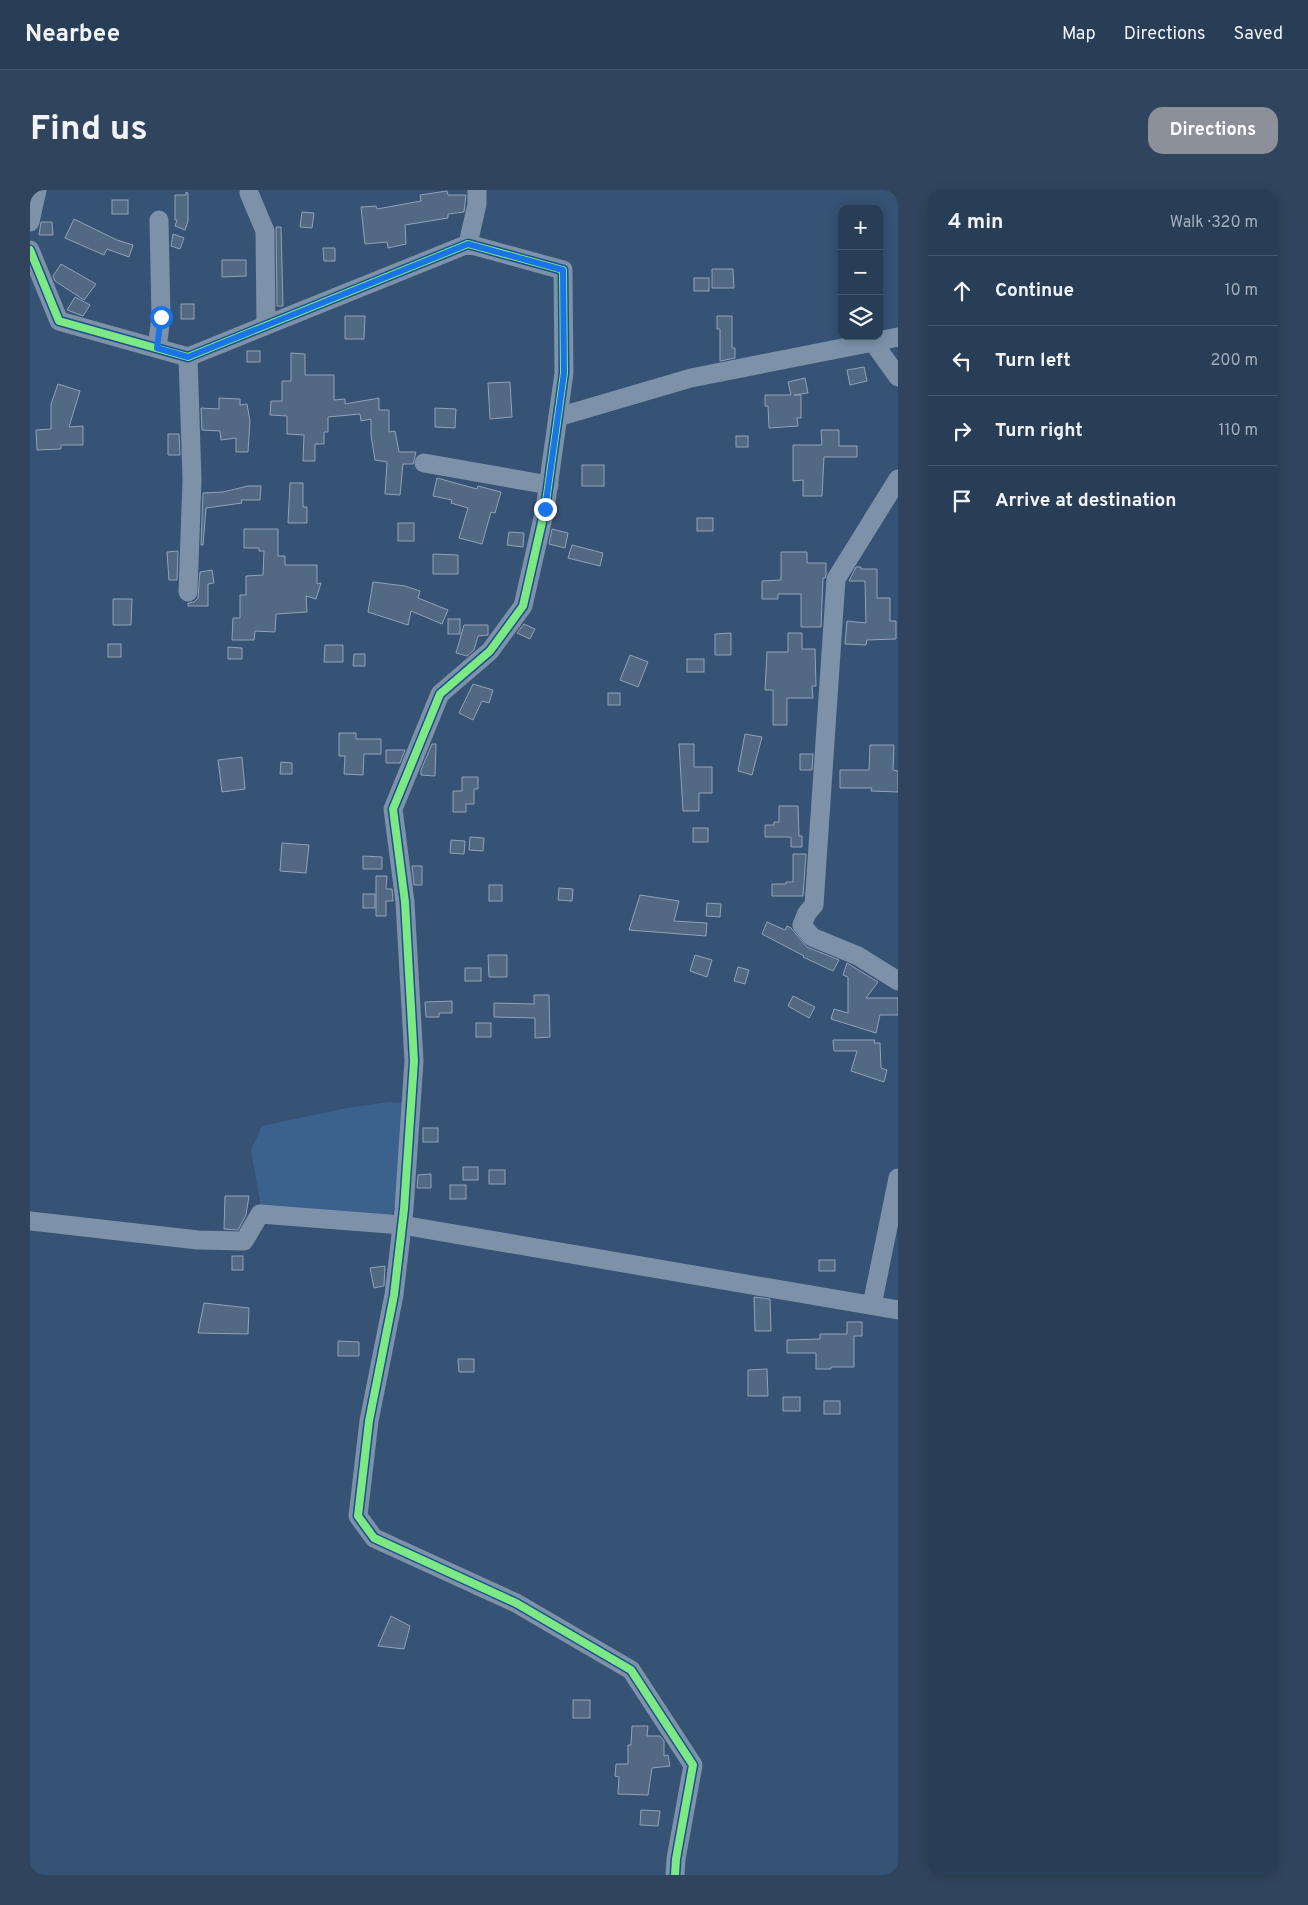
<!DOCTYPE html>
<meta charset="utf-8">
<style>
body{margin:0;font-family:Overpass,sans-serif;background:#30455d;color:#f1f3f6}
.controls{position:absolute;right:15px;top:15px;display:grid;overflow:hidden;border-radius:10px;box-shadow:0 2px 12px #0003}
.controls button{width:45px;height:45px;display:grid;place-items:center;padding:0;border:0;border-bottom:1px solid #44576d;background:#283e57;color:#f1f3f6;font:25px sans-serif}
.stop{position:absolute;width:15px;height:15px;margin:-11px;border:4px solid #1a73e8;border-radius:50%;background:#fff}
.stop.end{background:#1a73e8;border-color:#fff;box-shadow:0 1px 5px #0008}
.list{margin:0;padding:0;list-style:none}
h2{display:flex;justify-content:space-between;align-items:center;height:65px;margin:0;padding:0 20px;font-size:21px}
h2 small{font-size:16px;font-weight:400;color:#a5aeba}
.list li{display:grid;grid-template-columns:32px 1fr auto;gap:15px;align-items:center;box-sizing:border-box;height:70px;padding:0 20px;border-top:1px solid #44576d}
.list b{display:block;font-size:19px;white-space:nowrap}
.list em{font-size:16px;font-style:normal;color:#a5aeba}
.icon{flex:none;width:28px;height:28px;fill:none;stroke:currentColor;stroke-width:2;stroke-linecap:round;stroke-linejoin:round}
.map{position:relative;flex:none;width:868px;height:1685px;overflow:hidden;border-radius:15px}
header{display:flex;align-items:center;gap:30px;box-sizing:border-box;height:70px;padding:0 25px;background:#283e57;border-bottom:1px solid #44576d}
header strong{font-size:24px}
nav{display:flex;gap:28px;margin-inline-start:auto;font-size:18px}
.intro{display:flex;align-items:center;justify-content:space-between;box-sizing:border-box;height:120px;padding:0 30px}
h1{margin:0;font-size:35px}
.button{padding:12px 22px;border-radius:15px;background:#8c9099;color:#fff;font-size:18px;font-weight:700}
main{display:flex;gap:30px;padding:0 30px}
aside{flex:1;background:#283e57;border-radius:15px;box-shadow:0 2px 12px #0003}
.map>svg:first-child{display:block}
</style>
<header>
<strong>Nearbee</strong>
<nav><a>Map</a><a>Directions</a><a>Saved</a></nav>
</header>
<div class="intro"><h1>Find us</h1><a class="button">Directions</a></div>
<main>
<div class="map">
<svg width="868" height="1685" viewBox="0 0 868 1685">
<rect width="100%" height="100%" fill="#365274"/>
<path fill="#3b618d" d="M359 912 376 913 369 996 361 1028 231 1018 221 960 232 936 317 918Z"/>
<g fill="#526984" stroke="#92a2b6">
<path d="M417 1 418 5H436L434 22 418 24V28L375 35 376 54 358 58 357 52 335 54 331 17 346 16 347 19 391 11 390 5Z"/>
<path d="M156 2 158 3V31L155 40 145 36 147 30H145V5H156Z"/>
<rect x="82" y="10" width="16" height="14"/>
<path d="M272 22 284 23 282 38 270 37Z"/>
<path d="M44 29 87 50 103 55 99 67 77 59 74 65 35 48Z"/>
<path d="M11 32H22L23 45H9Z"/>
<path d="M246 37H251L253 116H247Z"/>
<path d="M143 44 154 48 150 59 141 56Z"/>
<path d="M293 58H305V71H294Z"/>
<path d="M192 70H216V86L192 87Z"/>
<path d="M31 74 66 94 54 110 25 91 23 86Z"/>
<path d="M682 79H703L704 98H682Z"/>
<rect x="664" y="88" width="15" height="13"/>
<path d="M45 107 60 115 53 126 37 120Z"/>
<rect x="151" y="114" width="13" height="15"/>
<path d="M315 126H335L334 149H315Z"/>
<path d="M687 126H702V158H705V168L690 171V139H687Z"/>
<rect x="217" y="161" width="13" height="11"/>
<path d="M261 163 275 164V185H304V210L315 209V214L349 208V220H359V242L365 241 369 262H386L383 274H373L370 305 355 304 357 272 345 270 341 245V229L331 231 330 224 298 227V242H294V254H285V271H273L274 245 257 244V226L240 225 241 211H252V191H261Z"/>
<path d="M834 177 837 191 820 195 817 180Z"/>
<path d="M775 188 778 203 764 205H771V228H767L768 236 739 238 738 216H735V205H761L758 192Z"/>
<path d="M480 192 482 227 460 229 458 193Z"/>
<path d="M28 194 50 201 39 237 53 236V255H31V259L7 260 6 240 21 239V214Z"/>
<path d="M189 208 210 209V215L217 214 220 231 218 262H206V248L191 250 190 241 172 240 171 218 189 219Z"/>
<path d="M405 218 426 219 425 238 405 237Z"/>
<path d="M791 240H809V256H827V267H794L792 306H773V290L763 291V255H792Z"/>
<path d="M138 244H149L150 265H138Z"/>
<rect x="706" y="246" width="12" height="11"/>
<rect x="552" y="275" width="22" height="21"/>
<path d="M407 288 447 299 448 296 471 302 465 323 461 322 452 354 429 348 438 318 421 313 422 310 403 306Z"/>
<path d="M260 293H273V317H277V333H258Z"/>
<path d="M218 296H231L230 310H211L212 313 176 318 173 355H171L173 303 193 302Z"/>
<rect x="667" y="328" width="16" height="13"/>
<rect x="368" y="333" width="16" height="18"/>
<path d="M214 339H248V366H255V375H287V394L291 393 286 409 276 406 277 422 246 424 245 442 225 441 224 450H202L203 428H210V405H216V386L233 385 234 361H229V358H214Z"/>
<path d="M522 339 538 343 535 358 519 354Z"/>
<path d="M479 342 494 343 493 357 477 355Z"/>
<path d="M542 355 573 363 570 376 538 368Z"/>
<path d="M148 361 147 390H139L137 362Z"/>
<path d="M751 362H777V373H796V385L795 388H793L791 437H771V404H748V409H732V391L751 390Z"/>
<path d="M403 364 428 365V384H403Z"/>
<path d="M826 377H831V379H847V408H860V431H866V449L837 450 836 455 815 454 817 431 836 433 835 391H819Z"/>
<path d="M182 380 184 393 178 394V416H158V413L164 412 168 408 170 382Z"/>
<path d="M343 392 375 396 390 401 388 408 418 420 412 434 381 421 378 435 338 422Z"/>
<path d="M83 409H102L101 435H83Z"/>
<rect x="418" y="429" width="12" height="15"/>
<path d="M494 434 505 439 500 449 487 443Z"/>
<path d="M434 435H458V445L448 446 444 460 437 466 426 463Z"/>
<path d="M701 443V465H685V444Z"/>
<path d="M758 443H772V459H785L786 496H782L783 508H757V535H743V500H735L737 462H758Z"/>
<rect x="78" y="454" width="13" height="13"/>
<path d="M295 455H313V472H294Z"/>
<path d="M198 457 212 458V469H198Z"/>
<path d="M324 464H335V476H323Z"/>
<path d="M600 465 618 472 608 497 590 490Z"/>
<rect x="657" y="469" width="17" height="13"/>
<path d="M443 494 463 500 459 513 452 511 443 530 429 523Z"/>
<rect x="578" y="503" width="12" height="12"/>
<path d="M309 543H326V549H351V564H334L333 585 314 584 315 566H309Z"/>
<path d="M715 544 732 547 722 585 708 581Z"/>
<path d="M402 554H406L405 586 391 585V580Z"/>
<path d="M649 554H664V577H682V603H669V621H653Z"/>
<path d="M840 555H864L863 580 868 581V602L841 601 842 598H810V580H839Z"/>
<path d="M356 560H375L370 573H356Z"/>
<path d="M770 564H783L782 580H770Z"/>
<path d="M212 567 215 599 192 602 188 570Z"/>
<path d="M251 572 262 573V584H250Z"/>
<path d="M432 587H448V599H444V614H436V622H423V601H432Z"/>
<path d="M749 616H768L769 646H772V657H761V647H735V635H744V632H749Z"/>
<rect x="663" y="638" width="15" height="14"/>
<path d="M440 647 454 648 453 661 439 660Z"/>
<path d="M421 650 435 651 434 664 420 663Z"/>
<path d="M252 653 279 655 276 683 250 681Z"/>
<path d="M763 664H776L773 706H742V694H756V692H763Z"/>
<path d="M333 666 352 667V679H333Z"/>
<path d="M382 676H392V695H384Z"/>
<path d="M346 686H357L356 699H362L363 711H356V726H346Z"/>
<rect x="459" y="695" width="13" height="16"/>
<path d="M529 698 543 699 542 711 528 710Z"/>
<rect x="333" y="704" width="12" height="14"/>
<path d="M610 705 649 711 644 731 677 733 676 746 599 740Z"/>
<path d="M677 713 691 714 690 727 676 726Z"/>
<path d="M737 732 755 740 757 736 761 738 777 757 809 770 803 781 773 767 774 766 732 744Z"/>
<path d="M458 765H477V787H459Z"/>
<path d="M665 765 682 770 677 787 660 781Z"/>
<path d="M817 773 848 792 836 808H868V825H850L846 843 801 829 804 819 818 823V787L813 785Z"/>
<path d="M708 777 719 780 715 794 704 791Z"/>
<rect x="435" y="778" width="16" height="13"/>
<path d="M504 805H519L520 847 505 848V828L464 827V813L504 814Z"/>
<path d="M763 806 785 817 779 828 758 816Z"/>
<path d="M422 811V823H409V827H396L395 812Z"/>
<rect x="446" y="833" width="15" height="14"/>
<path d="M803 850H845L844 853H850L851 878 857 880 854 892 821 881 827 861H804Z"/>
<rect x="393" y="938" width="15" height="14"/>
<rect x="433" y="977" width="15" height="13"/>
<rect x="459" y="980" width="16" height="14"/>
<path d="M401 984V998H387L388 985Z"/>
<rect x="420" y="995" width="16" height="14"/>
<path d="M195 1006H219L216 1025 208 1040 194 1039Z"/>
<rect x="202" y="1066" width="11" height="14"/>
<rect x="789" y="1070" width="16" height="11"/>
<path d="M355 1076 354 1096 344 1098 340 1078Z"/>
<path d="M724 1107 740 1109 741 1141H725Z"/>
<path d="M174 1113 219 1118 218 1144 168 1143Z"/>
<path d="M817 1132H832V1146H824V1177H801V1179H786V1163H757V1150L790 1149V1144H817Z"/>
<path d="M308 1151 329 1152V1166H308Z"/>
<path d="M428 1169H444V1182H429Z"/>
<path d="M737 1179 738 1206H718V1180Z"/>
<rect x="753" y="1207" width="17" height="14"/>
<rect x="794" y="1211" width="16" height="13"/>
<path d="M361 1426 380 1436 374 1459 348 1456Z"/>
<rect x="543" y="1510" width="17" height="18"/>
<path d="M602 1536H618L617 1546H630L634 1551V1566L638 1565 640 1576 622 1578 618 1605 588 1604 589 1587 585 1586 586 1574H598V1555H601Z"/>
<path d="M611 1620 630 1621 628 1636 610 1635Z"/>
</g>
<g fill="none" stroke-linecap="round" stroke-linejoin="round">
<g stroke="#7d92a8" stroke-width="19">
<path d="M219 3 235 41 236 135"/>
<path d="M0 32 7 0"/>
<path d="M438 54 447 14V0"/>
<path d="M0 60 29 131 158 167 438 54 533 80 534 183 515 319 493 416 460 461 410 504 363 619 375 712 384 871 374 1019 364 1105 339 1231 328 1326 344 1348 486 1413 601 1480 663 1575 646 1669 645 1685"/>
<path d="M843 152 868 187"/>
<path d="M127 158 131 127 129 30"/>
<path d="M528 227 661 188 868 147"/>
<path d="M394 273 519 295"/>
<path d="M868 289 806 389 784 715 777 723 772 735 782 747 828 766 868 791"/>
<path d="M158 402 162 290 158 167"/>
<path d="M0 1031 168 1050 214 1051 230 1024 372 1035 868 1120"/>
<path d="M842 1115 868 988"/>
</g>
<defs>
<path id="cycleway" d="M0 60 29 131 158 167 438 54 533 80 534 183 515 319 493 416 460 461 410 504 363 619 375 712 384 871 374 1019 364 1105 339 1231 328 1326 344 1348 486 1413 601 1480 663 1575 646 1669 645 1685"/>
</defs>
<use href="#cycleway" stroke="#1b4f8f" stroke-width="11"/>
<use href="#cycleway" stroke="#7ce984" stroke-width="8"/>
</g>
<g fill="none" stroke-linecap="round" stroke-linejoin="round">
<path stroke="#1a73e8" stroke-width="6" d="M131 127 127 158 158 167 438 54 533 80 534 183 515 319"/>
</g>
</svg>
<div class="controls">
<button>+</button>
<button>−</button>
<button><svg class="icon" aria-label="layers" viewBox="0 0 24 24"><path d="M12 4l9 5-9 5-9-5zM3 14l9 5 9-5"/></svg></button>
</div>
<div class="stop" style="left:131px;top:127px"></div>
<div class="stop end" style="left:515px;top:319px"></div>
</div>
<aside>
<h2>4 min<small>Walk · 320 m</small></h2>
<ul class="list">
<li><svg class="icon" aria-label="ahead" viewBox="0 0 24 24"><path d="M12 20V5M6 11l6-6 6 6"/></svg><div><b>Continue</b></div><em>10 m</em></li>
<li><svg class="icon" aria-label="left" viewBox="0 0 24 24"><path d="M17 20v-9H6M10 6l-5 5 5 5"/></svg><div><b>Turn left</b></div><em>200 m</em></li>
<li><svg class="icon" aria-label="right" viewBox="0 0 24 24"><path d="M7 20v-9h11M14 6l5 5-5 5"/></svg><div><b>Turn right</b></div><em>110 m</em></li>
<li><svg class="icon" aria-label="arrive" viewBox="0 0 24 24"><path d="M6 21V4h12l-3 4 3 4H6"/></svg><div><b>Arrive at destination</b></div></li>
</ul>
</aside>
</main>
